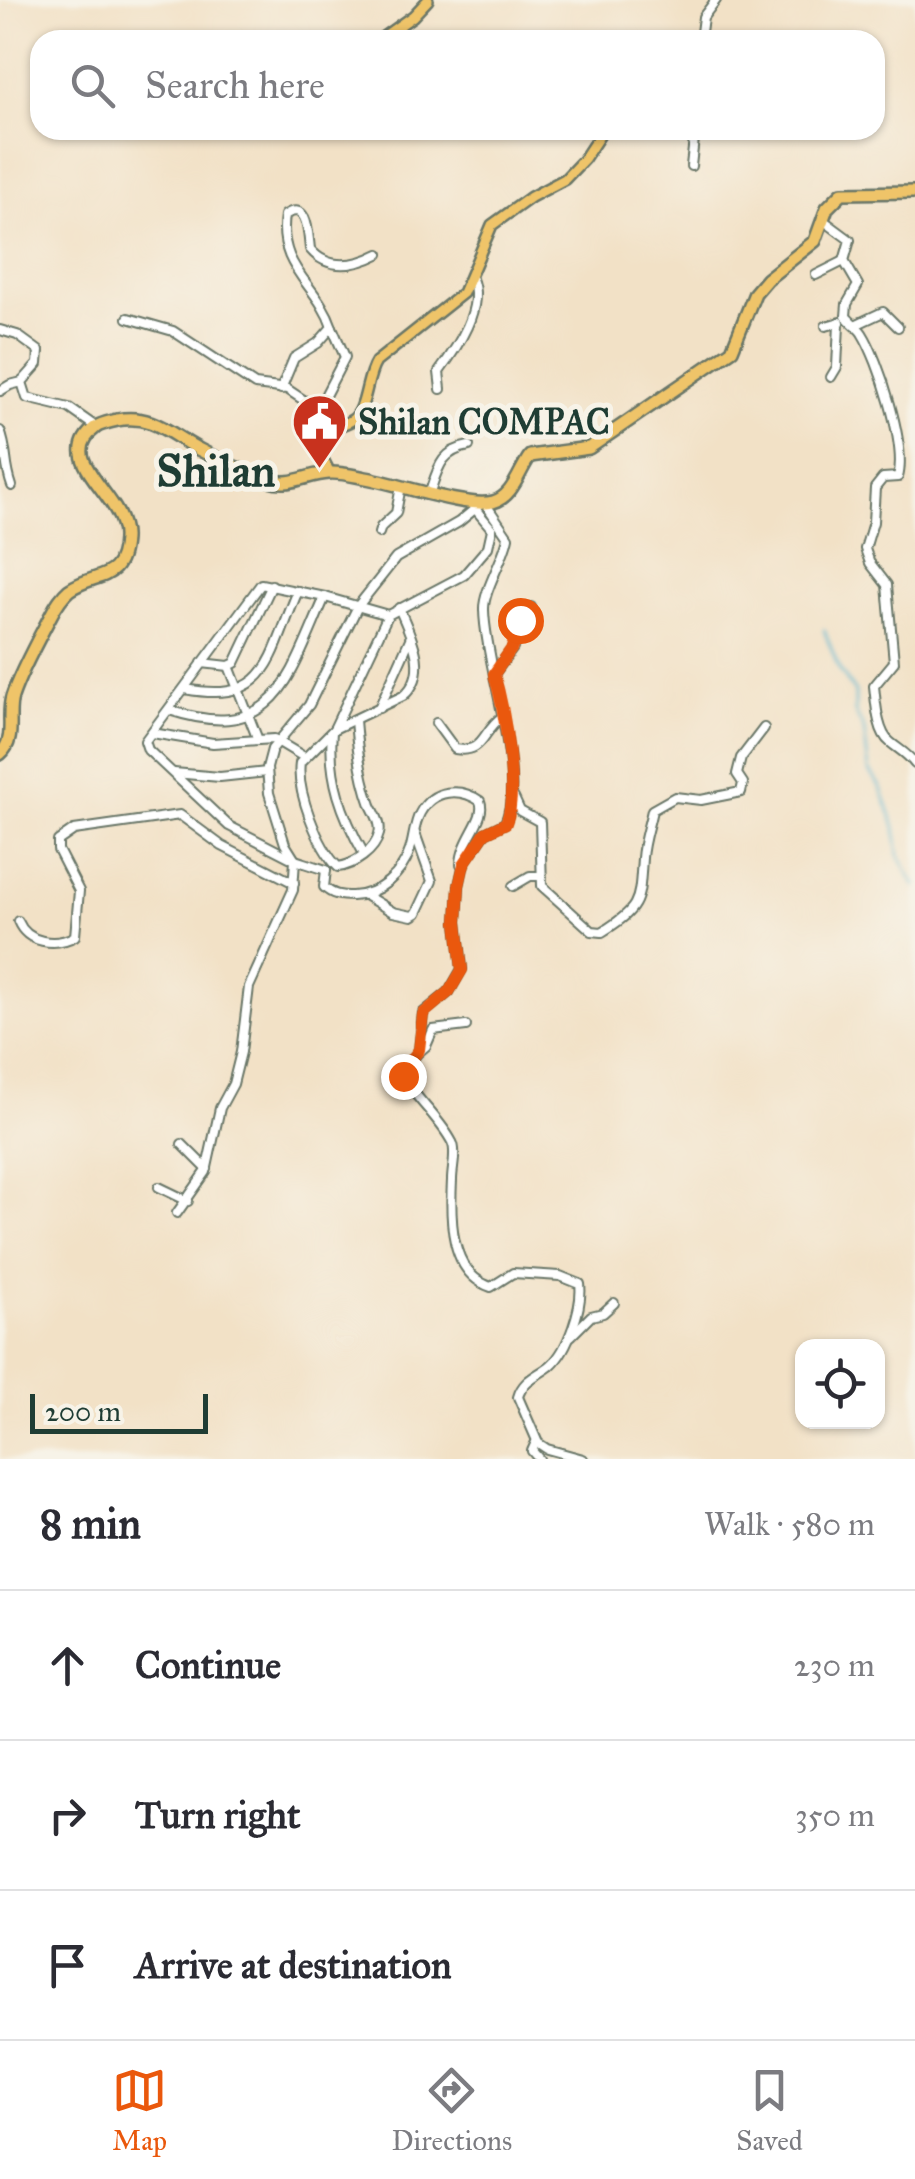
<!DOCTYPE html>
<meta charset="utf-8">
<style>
body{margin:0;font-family:"IM FELL Great Primer",serif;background:#f2f2f3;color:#2b2b33}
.controls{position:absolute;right:30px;bottom:30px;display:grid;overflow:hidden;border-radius:20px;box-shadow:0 2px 8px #0004}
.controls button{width:90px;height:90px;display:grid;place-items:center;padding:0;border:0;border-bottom:2px solid #e1e1e2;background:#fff;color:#2b2b33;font:50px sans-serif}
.scale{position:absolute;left:30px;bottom:25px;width:178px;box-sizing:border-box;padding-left:10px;border:5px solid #1f3d34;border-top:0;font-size:28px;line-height:35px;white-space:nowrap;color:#1f3d34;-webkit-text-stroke:8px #f7f3e8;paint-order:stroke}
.stop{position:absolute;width:30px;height:30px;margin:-22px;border:8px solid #ea580c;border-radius:50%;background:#fff}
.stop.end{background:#ea580c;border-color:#fff;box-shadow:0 2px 10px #0008}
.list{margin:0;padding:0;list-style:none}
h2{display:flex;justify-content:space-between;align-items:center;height:130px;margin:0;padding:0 40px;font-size:42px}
h2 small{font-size:32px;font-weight:400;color:#7c7c81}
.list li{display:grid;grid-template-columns:65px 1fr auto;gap:30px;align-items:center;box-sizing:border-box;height:150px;padding:0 40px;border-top:2px solid #e1e1e2}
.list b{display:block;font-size:38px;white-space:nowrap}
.list em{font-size:32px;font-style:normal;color:#7c7c81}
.icon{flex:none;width:55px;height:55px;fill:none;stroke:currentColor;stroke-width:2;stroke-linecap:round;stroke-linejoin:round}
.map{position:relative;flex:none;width:915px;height:1459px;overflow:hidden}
.search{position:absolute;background:#fff;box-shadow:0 2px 8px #0004;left:30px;right:30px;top:30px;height:110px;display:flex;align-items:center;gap:25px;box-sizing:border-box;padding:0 35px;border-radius:30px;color:#7c7c81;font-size:38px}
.sheet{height:580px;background:#fff}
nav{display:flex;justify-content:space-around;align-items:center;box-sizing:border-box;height:140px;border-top:2px solid #e1e1e2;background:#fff;font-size:28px;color:#7c7c81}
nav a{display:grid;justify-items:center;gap:5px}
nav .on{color:#ea580c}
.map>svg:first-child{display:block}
</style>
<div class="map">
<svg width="915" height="1459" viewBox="0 0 915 1459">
<rect width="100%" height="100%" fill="#f7f3e8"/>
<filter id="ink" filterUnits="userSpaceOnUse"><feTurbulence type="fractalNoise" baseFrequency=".01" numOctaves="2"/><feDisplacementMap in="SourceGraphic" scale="20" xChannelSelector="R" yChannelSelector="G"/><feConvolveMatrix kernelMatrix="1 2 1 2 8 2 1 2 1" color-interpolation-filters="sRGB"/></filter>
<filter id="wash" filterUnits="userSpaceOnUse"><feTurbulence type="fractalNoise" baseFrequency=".0048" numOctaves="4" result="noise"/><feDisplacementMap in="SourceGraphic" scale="40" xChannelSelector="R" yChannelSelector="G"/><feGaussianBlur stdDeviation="2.25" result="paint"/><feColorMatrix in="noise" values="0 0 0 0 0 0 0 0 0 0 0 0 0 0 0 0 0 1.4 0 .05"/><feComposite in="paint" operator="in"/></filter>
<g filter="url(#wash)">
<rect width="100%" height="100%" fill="#f2e1c6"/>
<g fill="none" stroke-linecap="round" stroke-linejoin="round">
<path stroke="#4eb3cd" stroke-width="2.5" d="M824 630 839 669 855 692V712L864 730 869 770 881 788 895 827 899 855 915 886"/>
</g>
</g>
<g filter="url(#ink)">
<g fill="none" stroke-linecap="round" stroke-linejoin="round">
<defs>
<g id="minor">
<path d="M409 40 431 38"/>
<path d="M700 40 703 17 716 0"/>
<path d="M691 166 695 130"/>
<path d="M823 220 850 240 844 261 858 285 847 304 846 316C850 322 857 326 862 333 879 360 907 446 898 477L883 478 875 488 873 522 865 549 870 563 887 585 894 662 874 686C876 702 877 732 890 742 899 750 907 753 915 764"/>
<path d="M816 275 844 261"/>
<path d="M128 318 173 331 255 385 287 389 317 409 311 431 314 442"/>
<path d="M855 325 883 312 898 327"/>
<path d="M826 326 840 322"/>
<path d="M0 330 17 335 39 351 38 364 22 382 27 398 69 408 96 427"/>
<path d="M831 377 837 367 839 324"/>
<path d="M281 389 294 358 318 343 332 327C318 284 277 269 285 215 308 200 308 233 310 249 328 271 356 266 379 254"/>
<path d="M441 389 439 372C456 349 486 306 471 277"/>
<path d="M0 391 10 385 22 382"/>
<path d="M317 411 345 357 332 327"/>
<path d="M0 431C8 451 4 464 12 486"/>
<path d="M430 492C438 468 441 451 469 446"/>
<path d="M485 503 508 537C504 559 483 591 484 610 485 664 527 776 505 823L485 833 464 863 459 886 457 922 462 969 449 992 423 1013 419 1051 402 1074C414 1098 439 1117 452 1142 457 1151 452 1169 452 1180 450 1217 449 1273 491 1287L513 1273 560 1276 580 1284C583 1306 568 1350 551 1365 538 1376 523 1379 518 1397L538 1443 547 1449 583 1459"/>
<path d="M379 533 381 527 396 513 401 486"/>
<path d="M202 663 229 666 235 663 272 585"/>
<path d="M229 666 258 740"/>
<path d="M494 674 513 648 520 619 531 607"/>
<path d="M185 689C271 705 269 657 298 591"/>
<path d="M379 708 410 639"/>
<path d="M169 710C276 745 289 678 325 597"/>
<path d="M355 720C357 748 361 778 371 805 375 814 382 824 379 834 375 851 354 865 338 867 318 847 296 791 300 763L334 729 388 615 464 575 488 547 492 529 476 510"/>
<path d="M436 723 455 749C485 754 482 730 502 717"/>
<path d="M334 729 403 696C431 673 411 636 399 608"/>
<path d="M332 732C328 778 342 815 364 854"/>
<path d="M152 733 213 743 274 739 304 757"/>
<path d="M174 773 220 777 267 772"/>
<path d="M514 798 520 811 540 822 542 886 592 931 602 932C642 907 639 901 642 858 643 842 649 825 652 810L675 797 701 800 741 792 743 783 737 774 741 758 764 728"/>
<path d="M326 870 295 860 229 826 148 750 145 741 261 584 325 597 388 615"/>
<path d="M326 870 324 887C332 895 341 896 352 896 378 895 402 875 410 850 414 838 414 824 420 813 433 789 460 787 480 801 487 819 462 838 461 864"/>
<path d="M513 886 530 876H541"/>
<path d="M365 895 393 912 412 916 417 913 432 881 415 833"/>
<path d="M18 921C27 943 55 947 75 936L79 891 58 850V841L74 830 180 815 222 846 294 883"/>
<path d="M419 1052 426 1046 433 1030 466 1026"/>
<path d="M182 1144 207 1169"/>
<path d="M159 1187 188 1201"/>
<path d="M177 1213 206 1172 220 1108 233 1084 241 1052 249 987 293 890 295 860 285 844 269 793 267 768 272 749 309 705 358 606 396 558 459 522 482 503"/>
<path d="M571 1336 591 1316 603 1313 614 1303"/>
<path d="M536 1442 532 1451 539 1459"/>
</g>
<g id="major">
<path d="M379 40 413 16 428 0"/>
<path d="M330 473 314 442 315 434C326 428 341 427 352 420 367 410 365 379 376 362L463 293 492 225 531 197 565 179 584 159 603 130"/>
</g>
<path id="highway" d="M0 754C17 739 6 717 12 697 20 672 39 638 51 615 56 605 61 597 69 590 96 571 122 584 124 539 127 495 51 461 96 427 102 423 110 422 117 420 152 413 171 435 200 450 221 461 246 473 269 480 291 487 308 474 329 473 341 472 355 476 366 478 397 483 466 509 493 502 513 497 519 471 530 456L589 448 732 350 755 293 767 279 815 241 827 208 842 193 915 192"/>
</defs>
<use href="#minor" stroke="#697667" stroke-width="12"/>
<use href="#major" stroke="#697667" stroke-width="14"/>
<use href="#highway" stroke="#697667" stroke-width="16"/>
<use href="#minor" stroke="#fff" stroke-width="8"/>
<use href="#major" stroke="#efc469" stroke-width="9"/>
<use href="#highway" stroke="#efc469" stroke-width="11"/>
</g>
</g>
<g fill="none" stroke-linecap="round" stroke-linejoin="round" filter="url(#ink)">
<path stroke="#ea580c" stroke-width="12" d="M403 1076 404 1069 419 1050 423 1014 449 992 462 970 457 922 459 886 464 864 485 833 506 823C519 793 504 707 494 674L512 648 520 620"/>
</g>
<defs>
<symbol id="civic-pin" viewBox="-11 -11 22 30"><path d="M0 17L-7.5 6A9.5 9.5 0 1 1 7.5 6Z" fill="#c8321e" stroke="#f7f3e8"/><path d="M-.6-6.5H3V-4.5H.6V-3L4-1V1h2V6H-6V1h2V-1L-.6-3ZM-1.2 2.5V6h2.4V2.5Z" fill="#fff"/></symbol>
</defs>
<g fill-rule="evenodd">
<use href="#civic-pin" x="288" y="390" width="63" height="86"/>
</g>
<g text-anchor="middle" stroke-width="10" stroke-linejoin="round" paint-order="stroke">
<g font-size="35" font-weight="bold" fill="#1f3d34" stroke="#f7f3e8" text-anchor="start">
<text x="358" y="434">Shilan COMPAC</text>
</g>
<g font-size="45" font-weight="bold" fill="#1f3d34" stroke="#f7f3e8">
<text x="216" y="486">Shilan</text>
</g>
</g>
</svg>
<div class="controls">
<button><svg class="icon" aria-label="locate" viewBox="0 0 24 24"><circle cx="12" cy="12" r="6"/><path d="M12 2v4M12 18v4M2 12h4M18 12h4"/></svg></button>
</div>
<div class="scale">200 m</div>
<div class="stop" style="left:520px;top:620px"></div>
<div class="stop end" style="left:403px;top:1076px"></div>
<div class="search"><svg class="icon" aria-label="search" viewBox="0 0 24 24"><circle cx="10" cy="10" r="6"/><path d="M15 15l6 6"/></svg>Search here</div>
</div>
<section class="sheet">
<h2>8 min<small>Walk · 580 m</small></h2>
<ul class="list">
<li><svg class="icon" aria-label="ahead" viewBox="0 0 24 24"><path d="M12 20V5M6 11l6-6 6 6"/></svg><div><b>Continue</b></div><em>230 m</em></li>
<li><svg class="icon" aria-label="right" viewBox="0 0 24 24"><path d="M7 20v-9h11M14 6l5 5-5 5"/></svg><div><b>Turn right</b></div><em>350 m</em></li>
<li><svg class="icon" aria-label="arrive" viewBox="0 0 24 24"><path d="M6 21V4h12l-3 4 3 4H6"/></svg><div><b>Arrive at destination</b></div></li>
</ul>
</section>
<nav>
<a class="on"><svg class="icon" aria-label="map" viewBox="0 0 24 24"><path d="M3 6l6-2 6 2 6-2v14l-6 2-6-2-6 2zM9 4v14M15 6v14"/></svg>Map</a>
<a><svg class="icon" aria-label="directions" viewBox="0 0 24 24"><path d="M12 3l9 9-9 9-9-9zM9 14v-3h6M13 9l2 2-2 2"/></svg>Directions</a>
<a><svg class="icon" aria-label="saved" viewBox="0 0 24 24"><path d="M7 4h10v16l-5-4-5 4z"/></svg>Saved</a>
</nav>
